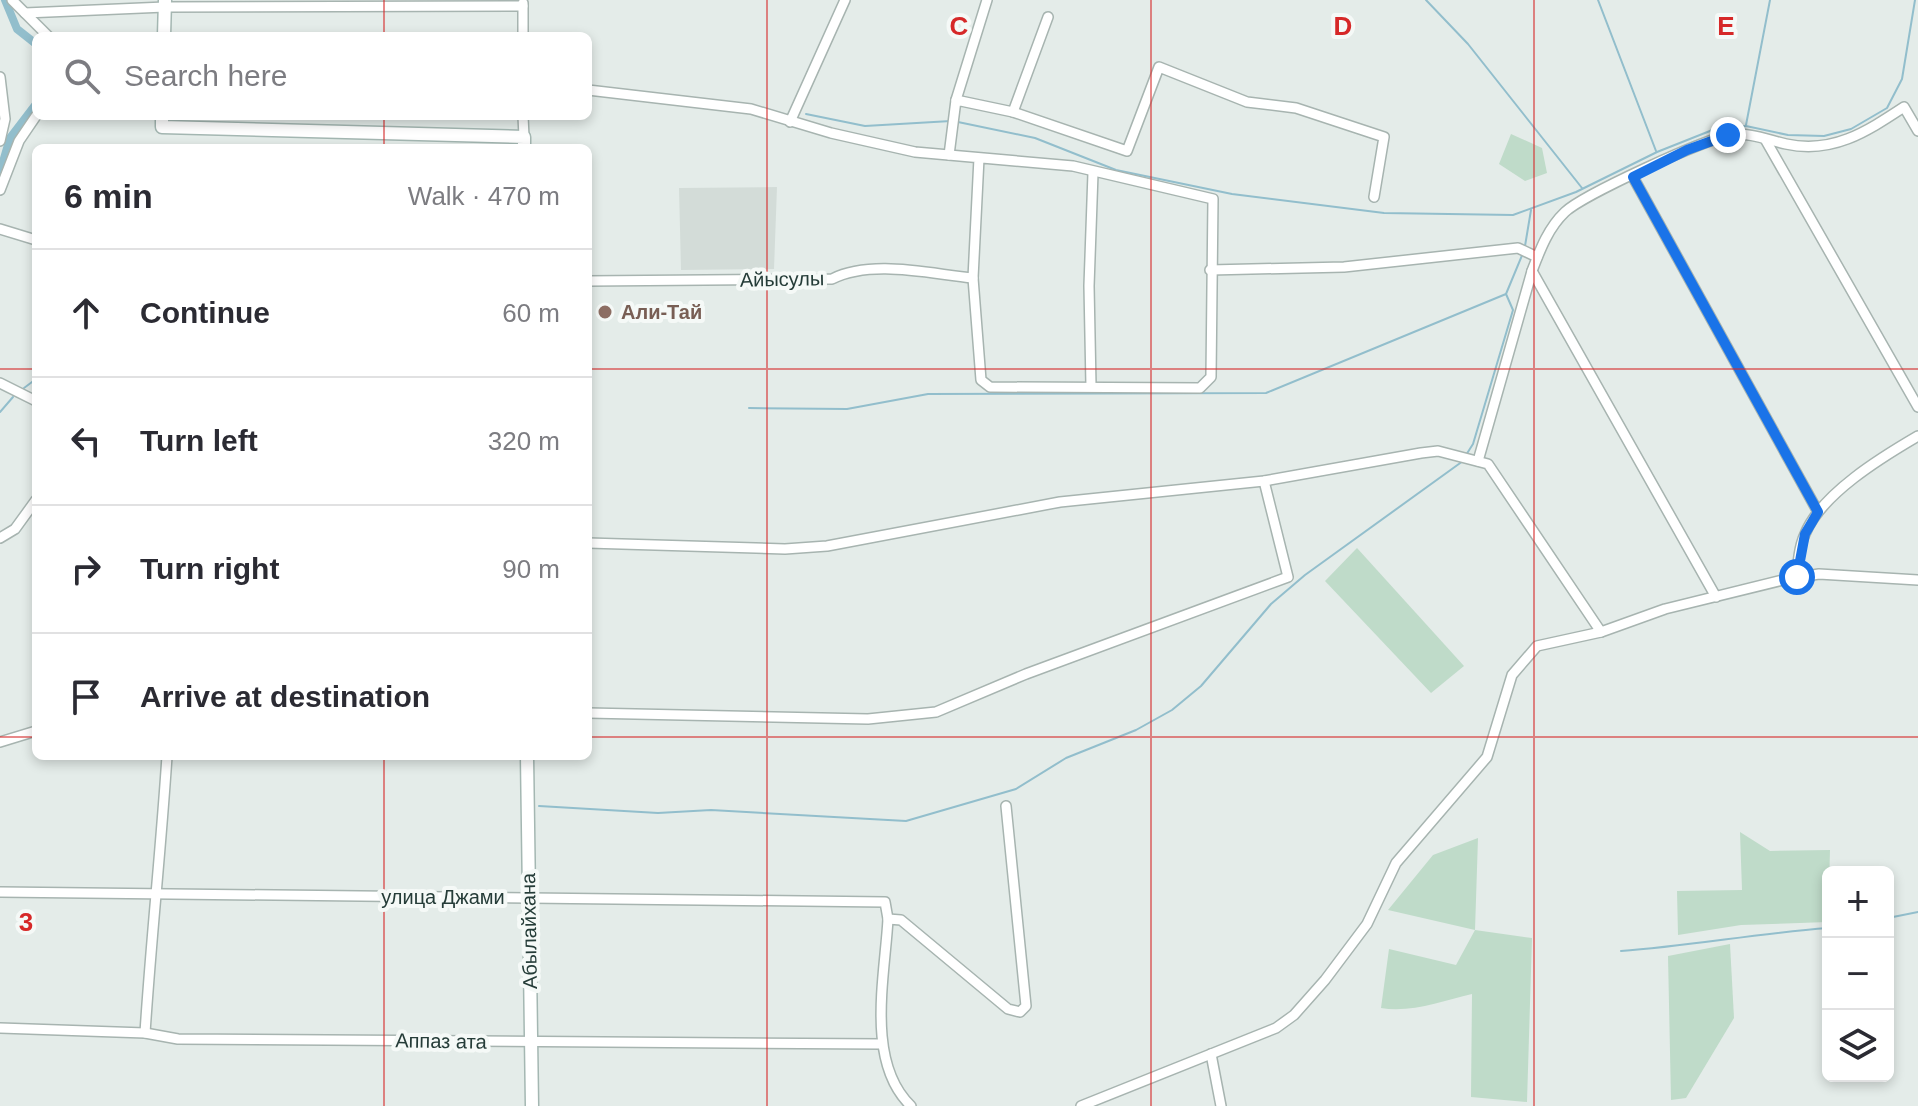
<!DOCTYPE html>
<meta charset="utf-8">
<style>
body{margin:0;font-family:Helvetica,sans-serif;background:#f7f7f7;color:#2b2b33}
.controls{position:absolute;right:24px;bottom:24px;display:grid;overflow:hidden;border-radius:12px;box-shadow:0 4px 12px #0003}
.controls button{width:72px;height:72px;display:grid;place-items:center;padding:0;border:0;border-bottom:2px solid #e1e1e2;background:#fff;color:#2b2b33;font:40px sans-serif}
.stop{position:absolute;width:24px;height:24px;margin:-18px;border:6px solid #1a73e8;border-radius:50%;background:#fff}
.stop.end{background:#1a73e8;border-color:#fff;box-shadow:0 2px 8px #0008}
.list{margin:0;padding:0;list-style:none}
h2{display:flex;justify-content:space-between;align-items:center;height:104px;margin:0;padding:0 32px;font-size:34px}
h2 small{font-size:26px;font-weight:400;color:#7c7c81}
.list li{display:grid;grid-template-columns:52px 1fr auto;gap:24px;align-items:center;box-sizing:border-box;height:128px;padding:0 32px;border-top:2px solid #e1e1e2}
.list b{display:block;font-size:30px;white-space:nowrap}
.list em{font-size:26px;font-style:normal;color:#7c7c81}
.icon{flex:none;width:44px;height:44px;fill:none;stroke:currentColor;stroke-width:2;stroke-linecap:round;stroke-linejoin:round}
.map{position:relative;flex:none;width:1918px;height:1106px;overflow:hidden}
.search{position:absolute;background:#fff;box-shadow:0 4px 12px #0003;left:32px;top:32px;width:560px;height:88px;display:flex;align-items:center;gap:20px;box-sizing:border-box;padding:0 28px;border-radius:12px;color:#7c7c81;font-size:30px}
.panel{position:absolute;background:#fff;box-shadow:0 4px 12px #0003;left:32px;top:144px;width:560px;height:616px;border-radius:12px}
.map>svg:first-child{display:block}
</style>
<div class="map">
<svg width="1918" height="1106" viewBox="0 0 1918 1106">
<rect width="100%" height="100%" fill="#e4ece9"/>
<path fill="#d3dcd8" d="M777 187 774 269 681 270 679 188Z"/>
<g fill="#bfdbc9">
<path d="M1511 134 1542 148 1547 173 1525 181 1499 164Z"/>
<path d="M1357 548 1464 666 1431 693 1325 581Z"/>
<path d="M1740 832 1770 851 1830 850 1828 922 1741 925 1678 935 1677 891 1742 890Z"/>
<path d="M1478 838 1475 930 1532 938 1527 1102 1471 1097 1472 994C1443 1001 1411 1013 1381 1008L1389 949 1456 965 1475 930 1388 910 1433 855Z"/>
<path d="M1730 944 1734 1018 1686 1098 1671 1100 1668 956Z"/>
</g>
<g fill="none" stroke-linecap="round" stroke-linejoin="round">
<g stroke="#92becc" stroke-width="2">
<path d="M1426 0 1468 44 1582 188"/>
<path d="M1598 0 1656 151"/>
<path d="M806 114 865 126 951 121"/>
<path d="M958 122 1035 138 1116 170 1232 194 1384 213 1513 215 1576 192 1657 152 1720 127 1746 126 1788 135 1824 136 1851 129 1887 108 1902 79 1915 0"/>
<path d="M1746 125 1770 0"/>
<path d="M1525 246 1531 210"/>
<path d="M24 388 36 379"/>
<path d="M749 408 847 409 928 394 1266 393 1506 294 1523 253"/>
<path d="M0 412 13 397"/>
<path d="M1466 455 1473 444 1513 310 1506 294"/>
<path d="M539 806 658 813 711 810 906 821 1016 789 1066 758 1136 730 1172 710 1201 686 1271 604 1305 575 1463 461"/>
<path d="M1888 918 1918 912"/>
<path d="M1621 951C1690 946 1759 933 1828 928"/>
</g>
<g stroke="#92becc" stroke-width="8">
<path d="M5 0 17 29 36 44"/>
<path d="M0 172 10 138 36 104"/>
</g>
<defs>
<g id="street">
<path d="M12 0 48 36"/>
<path d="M523 3V36"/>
<path d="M25 13 165 7 523 6"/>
<path d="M0 77 5 119 0 141"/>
<path d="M588 90 751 109 831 133 915 152 1073 166 1213 199 1211 377 1200 388 990 387 981 380 973 278 979 158"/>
<path d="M956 100 987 0"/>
<path d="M1013 112 1048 17"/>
<path d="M523 116 524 137"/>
<path d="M790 122 845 0"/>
<path d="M1765 139 1918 407"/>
<path d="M949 155 956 100 1013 112 1127 151 1159 67 1247 102 1296 108 1384 137 1374 197"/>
<path d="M1633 177 1818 512"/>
<path d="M0 190 19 141 36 116"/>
<path d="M0 229 36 240"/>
<path d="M1210 270 1344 267 1518 248 1537 257"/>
<path d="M1532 271 1716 597"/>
<path d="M588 281 832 279C872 259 930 274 973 278"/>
<path d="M0 383 36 401"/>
<path d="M1091 386 1089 286 1093 173"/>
<path d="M1478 461 1532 271C1540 250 1548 228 1565 212 1583 195 1706 138 1731 135 1749 132 1768 140 1786 144 1833 154 1866 132 1904 107L1918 131"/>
<path d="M0 538 15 529 36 500"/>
<path d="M588 543 785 549 827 546 1060 502 1264 481 1421 453 1438 451 1488 464 1601 632"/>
<path d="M1797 577C1798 563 1799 547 1805 534 1821 494 1882 457 1918 436"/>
<path d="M588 713 868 719 936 712 1026 674 1288 577 1264 481"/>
<path d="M0 742 36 731"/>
<path d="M0 892 885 902 888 919C885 976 865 1062 911 1106"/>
<path d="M888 919 901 920 1008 1009 1020 1012 1026 1006 1006 806"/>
<path d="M0 1028 145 1033 178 1039 882 1044"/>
<path d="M145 1033C151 940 161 849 167 756"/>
<path d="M1211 1054 1221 1106"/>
<path d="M1081 1106 1276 1028 1294 1015 1325 980 1367 924 1396 863 1487 757 1512 675 1537 646 1601 632 1665 609 1787 579 1819 574 1918 580"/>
</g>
<g id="secondary">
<path d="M164 36 165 0"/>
<path d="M162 116V127L524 137V148"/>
<path d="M527 756 532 1106"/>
</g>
</defs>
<use href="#street" stroke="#a7b4b0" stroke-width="12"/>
<use href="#secondary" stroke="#a4b7b2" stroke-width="15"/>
<use href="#street" stroke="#fff" stroke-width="9"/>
<use href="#secondary" stroke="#fff" stroke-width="12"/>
</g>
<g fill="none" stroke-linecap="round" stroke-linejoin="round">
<path stroke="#1a73e8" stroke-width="10" d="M1728 135 1687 150 1633 177 1818 512 1805 534 1797 577"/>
</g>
<path fill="none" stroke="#d62828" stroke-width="2" stroke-opacity="0.55" d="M384 0V36M767 0V1106M1151 0V1106M1534 0V1106M384 116V148M0 369H36M588 369H1918M0 737H36M588 737H1918M384 756V1106"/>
<circle fill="#8d6e63" stroke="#f5f9f7" stroke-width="3" cx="605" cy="312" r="8"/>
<g text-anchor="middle" stroke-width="8" stroke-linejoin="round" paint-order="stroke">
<g font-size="20" fill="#253c38" stroke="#f5f9f7">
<text transform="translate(782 279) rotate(-1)" y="7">Айысулы</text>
<text x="443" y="904">улица Джами</text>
<text transform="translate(529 931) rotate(-91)" y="7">Абылайхана</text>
<text transform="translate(441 1041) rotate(1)" y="7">Аппаз ата</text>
</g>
<g font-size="20" font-weight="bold" fill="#785e54" stroke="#f5f9f7" text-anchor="start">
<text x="621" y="319">Али-Тай</text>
</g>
</g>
<g font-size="26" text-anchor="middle" font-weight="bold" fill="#d62828" stroke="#f5f9f7" stroke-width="8" stroke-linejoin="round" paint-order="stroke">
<text x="959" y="35">C</text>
<text x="1343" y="35">D</text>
<text x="1726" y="35">E</text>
<text x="26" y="931">3</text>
</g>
</svg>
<div class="controls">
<button>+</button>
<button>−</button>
<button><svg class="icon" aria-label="layers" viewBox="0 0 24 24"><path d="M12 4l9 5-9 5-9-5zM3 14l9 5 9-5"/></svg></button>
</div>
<div class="stop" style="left:1797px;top:577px"></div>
<div class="stop end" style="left:1728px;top:135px"></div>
<div class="search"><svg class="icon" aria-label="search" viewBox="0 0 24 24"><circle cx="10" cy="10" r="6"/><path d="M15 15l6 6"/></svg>Search here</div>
<section class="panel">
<h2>6 min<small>Walk · 470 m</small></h2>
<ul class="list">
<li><svg class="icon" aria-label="ahead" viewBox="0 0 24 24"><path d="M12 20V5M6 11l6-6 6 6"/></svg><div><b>Continue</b></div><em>60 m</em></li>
<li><svg class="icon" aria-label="left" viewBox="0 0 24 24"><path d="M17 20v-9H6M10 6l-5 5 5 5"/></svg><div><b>Turn left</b></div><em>320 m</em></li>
<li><svg class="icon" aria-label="right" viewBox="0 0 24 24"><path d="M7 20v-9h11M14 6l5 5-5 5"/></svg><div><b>Turn right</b></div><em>90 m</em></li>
<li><svg class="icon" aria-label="arrive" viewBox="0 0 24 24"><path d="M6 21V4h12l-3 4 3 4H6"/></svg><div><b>Arrive at destination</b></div></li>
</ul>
</section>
</div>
